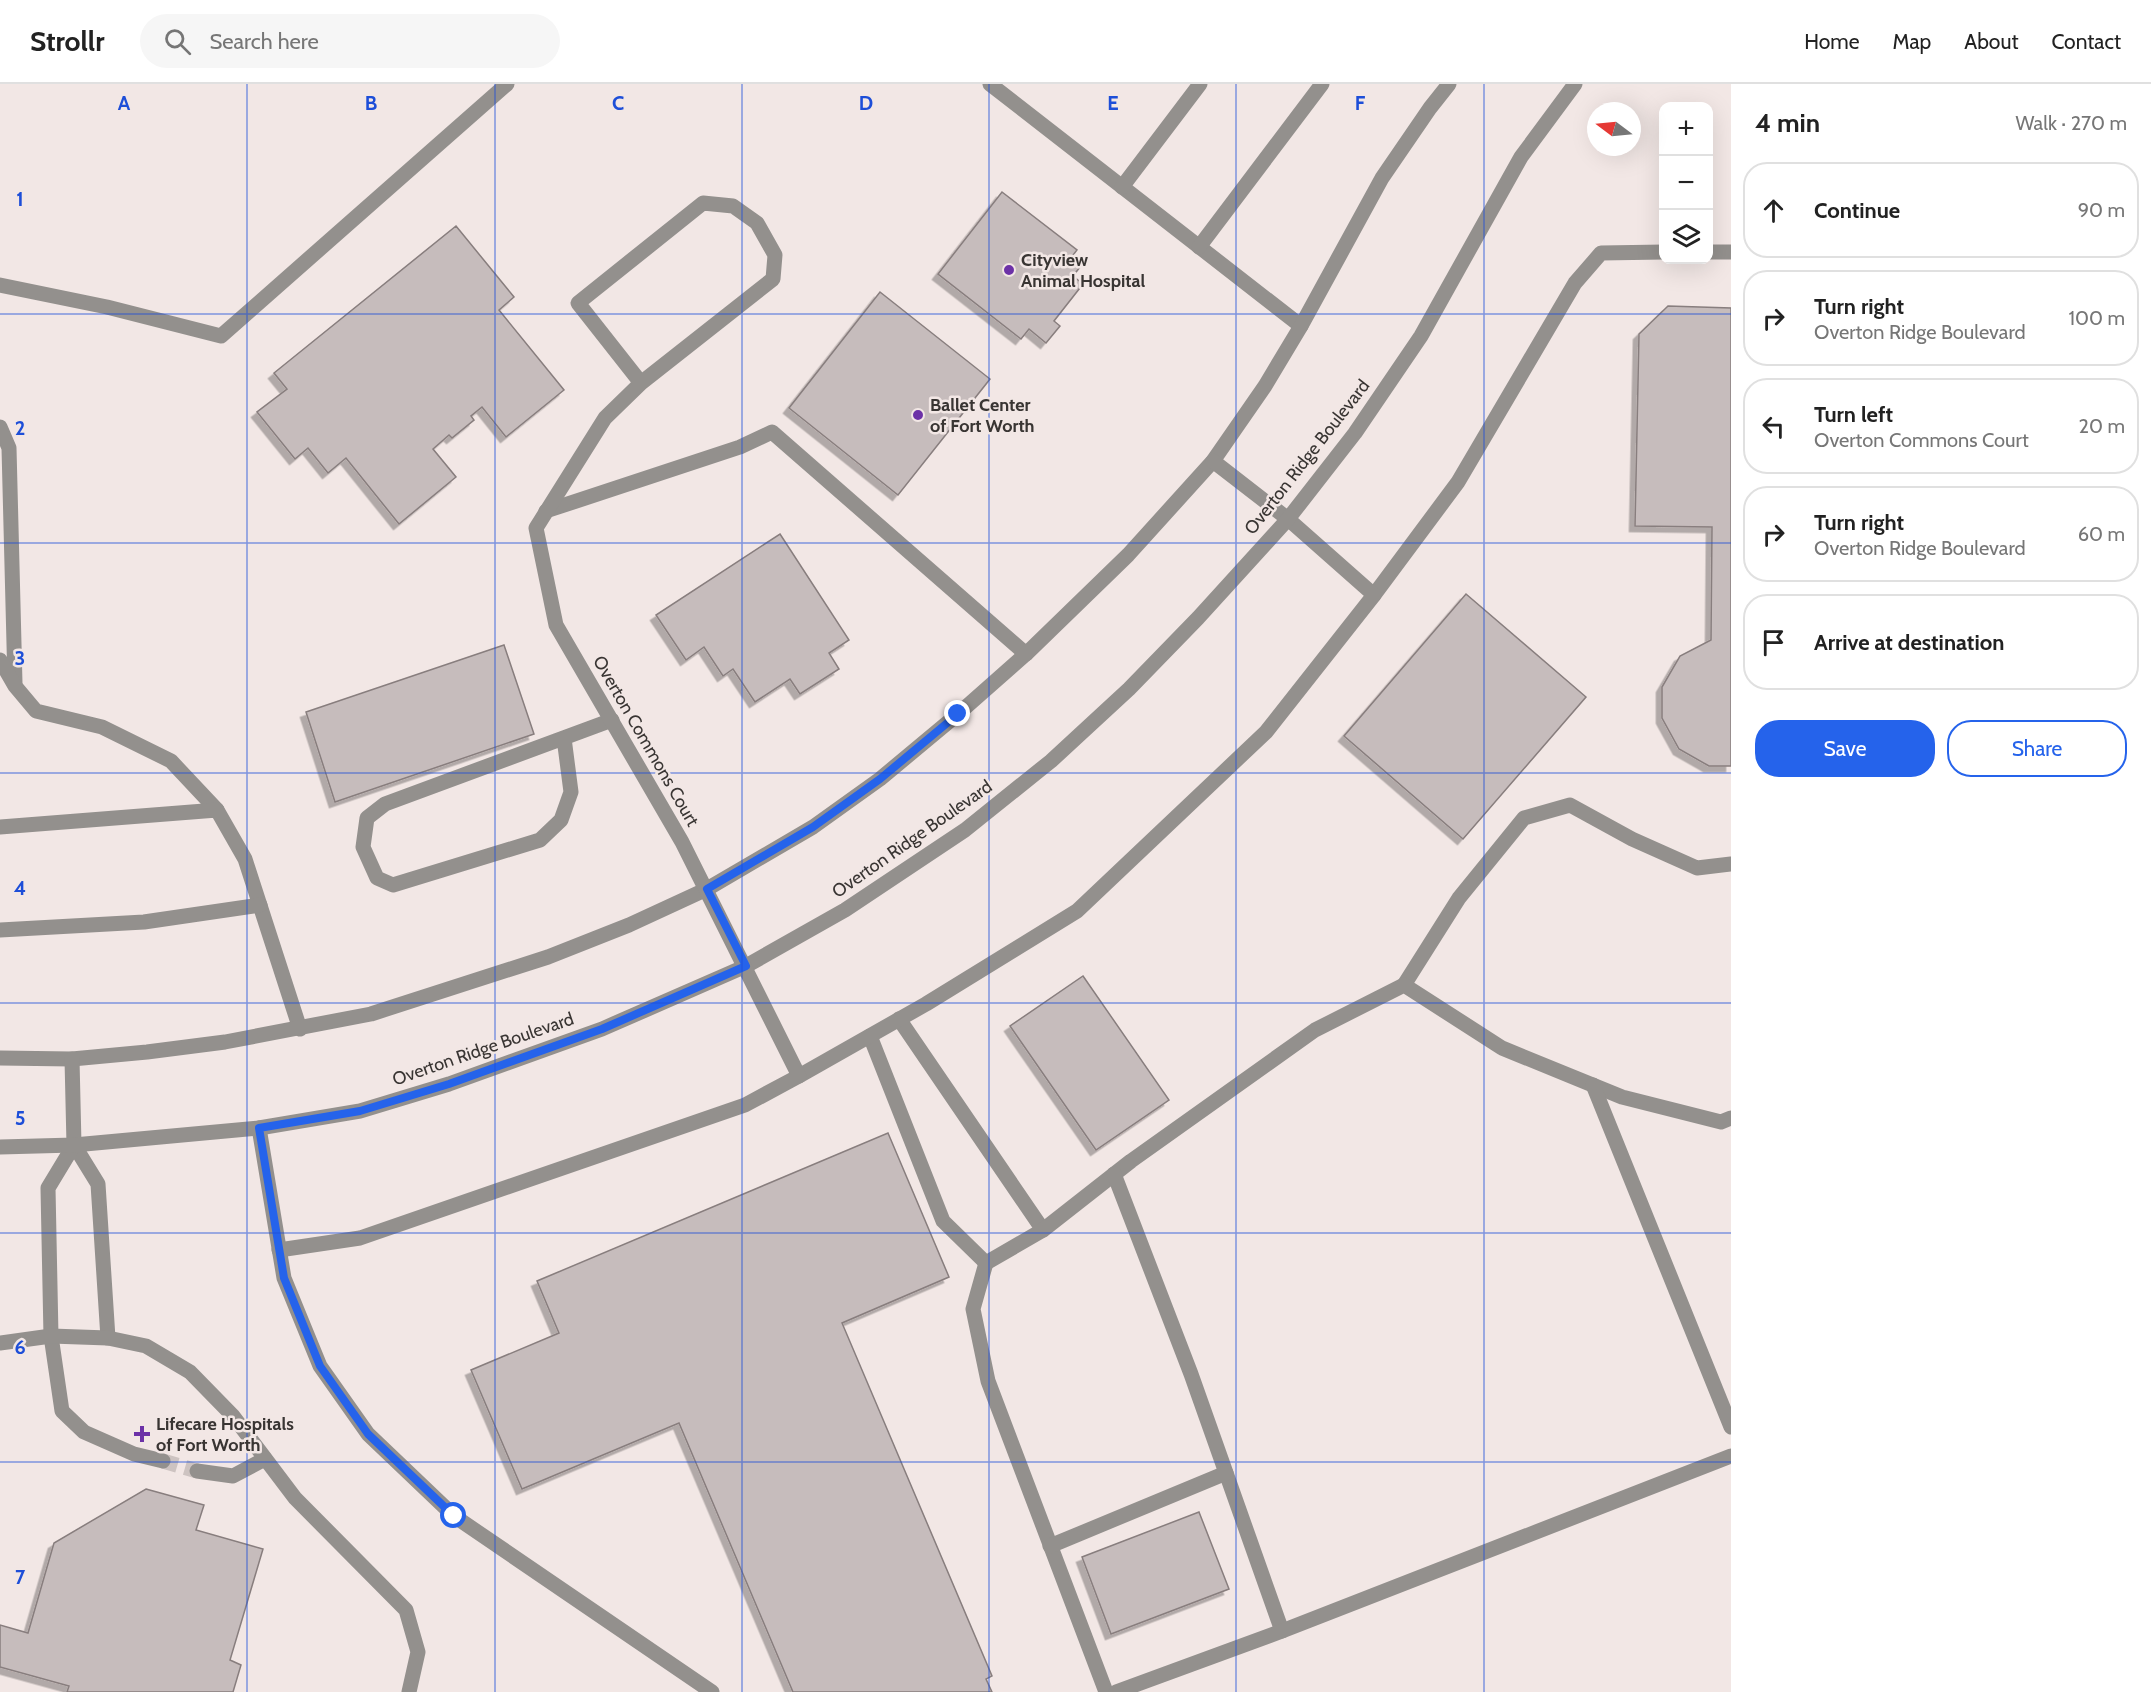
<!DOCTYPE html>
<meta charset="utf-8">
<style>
body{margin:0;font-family:Cabin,sans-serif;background:#f6f6f6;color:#222}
.controls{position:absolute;right:18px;top:18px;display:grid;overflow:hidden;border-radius:12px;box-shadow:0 6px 24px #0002}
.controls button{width:54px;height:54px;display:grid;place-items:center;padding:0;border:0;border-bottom:2px solid #e0e0e0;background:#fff;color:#222;font:30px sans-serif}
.compass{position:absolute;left:1587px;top:18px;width:54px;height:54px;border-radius:50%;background:#fff;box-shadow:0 6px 24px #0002;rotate:286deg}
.stop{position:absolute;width:18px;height:18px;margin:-14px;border:4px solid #2563eb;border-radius:50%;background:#fff}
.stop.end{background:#2563eb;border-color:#fff;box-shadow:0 2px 6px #0008}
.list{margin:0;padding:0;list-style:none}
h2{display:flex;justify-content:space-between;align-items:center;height:78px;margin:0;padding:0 24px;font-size:26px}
h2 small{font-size:20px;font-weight:400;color:#767676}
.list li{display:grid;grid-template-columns:39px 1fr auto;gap:18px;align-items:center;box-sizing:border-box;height:96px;margin:0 12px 12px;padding:0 12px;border:2px solid #e0e0e0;border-radius:24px}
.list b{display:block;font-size:22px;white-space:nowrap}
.list p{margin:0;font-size:20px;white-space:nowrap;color:#767676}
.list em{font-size:20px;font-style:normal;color:#767676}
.actions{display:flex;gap:12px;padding:18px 24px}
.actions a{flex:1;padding:14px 0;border:2px solid #2563eb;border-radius:24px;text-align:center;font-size:21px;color:#2563eb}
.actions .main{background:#2563eb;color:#fff}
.icon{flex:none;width:33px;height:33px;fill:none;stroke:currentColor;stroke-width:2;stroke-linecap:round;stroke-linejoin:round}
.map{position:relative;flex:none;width:1731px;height:1608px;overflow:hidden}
header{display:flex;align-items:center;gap:36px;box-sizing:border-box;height:84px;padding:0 30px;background:#fff;border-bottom:2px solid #e0e0e0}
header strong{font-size:28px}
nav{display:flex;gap:33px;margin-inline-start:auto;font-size:21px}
.search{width:420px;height:54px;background:#f6f6f6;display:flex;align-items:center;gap:15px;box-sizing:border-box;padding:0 21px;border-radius:33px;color:#767676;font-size:22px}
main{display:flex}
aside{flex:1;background:#fff}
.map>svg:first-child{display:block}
</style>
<header>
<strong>Strollr</strong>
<div class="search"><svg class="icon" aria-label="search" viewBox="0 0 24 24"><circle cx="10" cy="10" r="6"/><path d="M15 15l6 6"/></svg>Search here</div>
<nav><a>Home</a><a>Map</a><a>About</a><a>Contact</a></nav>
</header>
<main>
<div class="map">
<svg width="1731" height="1608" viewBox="0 0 1731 1608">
<defs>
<filter id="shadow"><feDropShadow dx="-5.5" dy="5.5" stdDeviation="0" flood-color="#0004"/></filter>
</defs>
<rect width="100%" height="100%" fill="#f2e7e5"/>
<g fill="#c6bcbc" stroke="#887e7e" stroke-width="1.5" filter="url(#shadow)">
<path d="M1002 108 1077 166 1070 175 1080 183 1073 192 1083 200 1054 237 1060 242 1046 259 1029 245 1021 255 938 190Z"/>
<path d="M456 142 514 213 499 226 564 306 506 353 482 323 471 332 474 336 452 354 449 351 433 365 456 393 399 440 346 374 328 389 308 364 295 375 257 328 287 305 274 289Z"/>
<path d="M880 208 990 295 898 411 789 324Z"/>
<path d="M1668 222 1731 224V682H1709L1679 665 1662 634V603L1680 572 1711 556 1712 443 1635 442 1639 250Z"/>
<path d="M780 450 849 556 829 569 839 585 800 610 790 595 755 618 733 585 723 592 704 563 686 576 656 531Z"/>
<path d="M1466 510 1586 613 1463 755 1344 652Z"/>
<path d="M504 561 534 650 335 718 306 628Z"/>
<path d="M1083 892 1169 1016 1096 1066 1010 942Z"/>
<path d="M888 1049 949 1193 842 1239 992 1592 986 1595 992 1608H793L679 1339 522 1405 471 1286 559 1249 537 1197Z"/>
<path d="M146 1405 204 1421 196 1446 263 1465 230 1576 241 1581 233 1608H67L69 1602 0 1583V1541L28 1549 54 1459Z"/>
<path d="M1199 1428 1229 1505 1111 1550 1082 1473Z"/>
</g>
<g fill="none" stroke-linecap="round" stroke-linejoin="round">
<path stroke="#cdc3c1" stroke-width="15" stroke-dasharray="15 8" stroke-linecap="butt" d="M163 1377 197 1387"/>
<g stroke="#93908d" stroke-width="15">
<path d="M990 0 1301 242"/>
<path d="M1122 103 1200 0"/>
<path d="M1199 163 1322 0"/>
<path d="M1708 168H1731"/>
<path d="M0 201 107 223 221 252 507 0"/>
<path d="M0 343 9 364 15 599"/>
<path d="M546 427 740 363 772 348 1026 570"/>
<path d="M1374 511 1458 398 1575 199 1601 169 1664 168"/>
<path d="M0 576 15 602 36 627 102 643 171 677 217 726"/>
<path d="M564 654 571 708 561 736 540 756 393 801 377 794 363 763 367 734 385 720 612 636"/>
<path d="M0 743 217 726 245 775 300 945"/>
<path d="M0 846 144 838 260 821"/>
<path d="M1404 901 1459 814 1524 734 1570 721 1632 755 1697 784 1731 780"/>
<path d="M899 935 1043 1146"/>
<path d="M870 952 943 1137 986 1179 1043 1146 1131 1077 1315 946 1404 901 1502 964 1622 1013 1721 1038 1731 1034"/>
<path d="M0 974 72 975 147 968 225 958 371 930 548 873 629 841 707 805 813 743 880 695 958 630 1026 570 1128 471 1213 377 1265 302 1301 242 1382 94 1430 24 1449 0"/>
<path d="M72 975 74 1061 98 1100 108 1254"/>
<path d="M799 992 926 920 1077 827 1266 648 1374 511 1288 435 1213 377"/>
<path d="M1593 1001 1731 1343"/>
<path d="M259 1044 284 1194 320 1282 368 1350 454 1432 712 1608"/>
<path d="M74 1061 48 1104 51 1252 62 1327 84 1348 134 1370 163 1377"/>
<path d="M0 1063 74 1061 259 1044 360 1027 449 1000 602 945 746 882 845 826 965 746 1051 677 1129 605 1198 534 1288 435 1355 349 1421 252 1521 73 1575 0"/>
<path d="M1114 1090 1191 1290 1282 1547"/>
<path d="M279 1166 360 1154 745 1021 799 992 682 758 556 541 536 444 605 334 641 299 773 195 775 171 757 139 733 122 703 119 578 219 641 299"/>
<path d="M986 1179 973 1225 988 1297 1106 1608"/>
<path d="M0 1259 51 1252 108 1254 146 1262 190 1288 233 1332 295 1414 406 1526 418 1568 409 1608"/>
<path d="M197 1387 233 1392 265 1375"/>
<path d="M1050 1462 1226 1389"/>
<path d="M1116 1608 1282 1547 1731 1372"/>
</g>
</g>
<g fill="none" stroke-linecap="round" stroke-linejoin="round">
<path stroke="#2563eb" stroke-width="8" d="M454 1432 368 1350 320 1282 284 1194 259 1044 360 1027 449 1000 602 945 746 882 707 805 813 743 880 695 958 630"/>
</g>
<path fill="none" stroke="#1d4ed8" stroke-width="1.5" stroke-opacity="0.55" d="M247 0V1608M495 0V1608M742 0V1608M989 0V1608M1236 0V1608M1484 0V1608M0 230H1731M0 459H1731M0 689H1731M0 919H1731M0 1149H1731M0 1378H1731"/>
<g fill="#6c31a7" stroke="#f2e7e5" stroke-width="2">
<circle cx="1009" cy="186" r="6"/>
<circle cx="918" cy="331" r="6"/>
<path d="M139 1341h6v6h6v6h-6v6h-6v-6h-6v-6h6z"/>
</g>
<g text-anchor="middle" stroke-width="5" stroke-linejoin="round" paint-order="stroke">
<g font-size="18" font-weight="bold" fill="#393533" stroke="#f2e7e5" text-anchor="start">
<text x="1021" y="182">Cityview<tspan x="1021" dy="21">Animal Hospital</tspan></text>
<text x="930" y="327">Ballet Center<tspan x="930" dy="21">of Fort Worth</tspan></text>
<text x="156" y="1346">Lifecare Hospitals<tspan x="156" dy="21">of Fort Worth</tspan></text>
</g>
<g font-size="18" fill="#393533" stroke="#f2e7e5">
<text transform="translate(1307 373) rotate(-52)" y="6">Overton Ridge Boulevard</text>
<text transform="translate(646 657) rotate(60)" y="6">Overton Commons Court</text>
<text transform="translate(912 755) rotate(-35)" y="6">Overton Ridge Boulevard</text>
<text transform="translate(483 965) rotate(-19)" y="6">Overton Ridge Boulevard</text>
</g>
</g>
<g font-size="20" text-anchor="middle" font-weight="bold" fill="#1d4ed8" stroke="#f2e7e5" stroke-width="5" stroke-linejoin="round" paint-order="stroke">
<text x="124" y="26">A</text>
<text x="371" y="26">B</text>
<text x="618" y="26">C</text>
<text x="866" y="26">D</text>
<text x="1113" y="26">E</text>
<text x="1360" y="26">F</text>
<text x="20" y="122">1</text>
<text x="20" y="351">2</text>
<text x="20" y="581">3</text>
<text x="20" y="811">4</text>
<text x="20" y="1041">5</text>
<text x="20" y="1270">6</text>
<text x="20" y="1500">7</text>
</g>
</svg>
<div class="controls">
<button>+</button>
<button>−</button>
<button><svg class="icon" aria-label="layers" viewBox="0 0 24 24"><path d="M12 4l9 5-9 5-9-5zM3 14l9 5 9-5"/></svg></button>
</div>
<svg class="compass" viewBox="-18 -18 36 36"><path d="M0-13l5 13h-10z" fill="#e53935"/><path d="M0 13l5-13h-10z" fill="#767676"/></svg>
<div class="stop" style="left:454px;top:1432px"></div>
<div class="stop end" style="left:958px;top:630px"></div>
</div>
<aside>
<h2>4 min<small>Walk · 270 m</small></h2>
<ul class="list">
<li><svg class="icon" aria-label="ahead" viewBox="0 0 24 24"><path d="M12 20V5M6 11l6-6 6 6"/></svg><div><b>Continue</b></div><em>90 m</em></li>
<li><svg class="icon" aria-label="right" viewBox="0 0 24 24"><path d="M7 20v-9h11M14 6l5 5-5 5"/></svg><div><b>Turn right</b><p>Overton Ridge Boulevard</p></div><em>100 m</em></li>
<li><svg class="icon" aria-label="left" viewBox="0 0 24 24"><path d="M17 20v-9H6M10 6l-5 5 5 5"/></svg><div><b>Turn left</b><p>Overton Commons Court</p></div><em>20 m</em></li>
<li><svg class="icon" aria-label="right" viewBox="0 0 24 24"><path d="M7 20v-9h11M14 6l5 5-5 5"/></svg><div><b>Turn right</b><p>Overton Ridge Boulevard</p></div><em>60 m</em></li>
<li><svg class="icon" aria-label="arrive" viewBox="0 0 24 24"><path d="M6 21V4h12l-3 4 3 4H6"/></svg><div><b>Arrive at destination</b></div></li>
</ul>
<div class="actions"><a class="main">Save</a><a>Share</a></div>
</aside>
</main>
